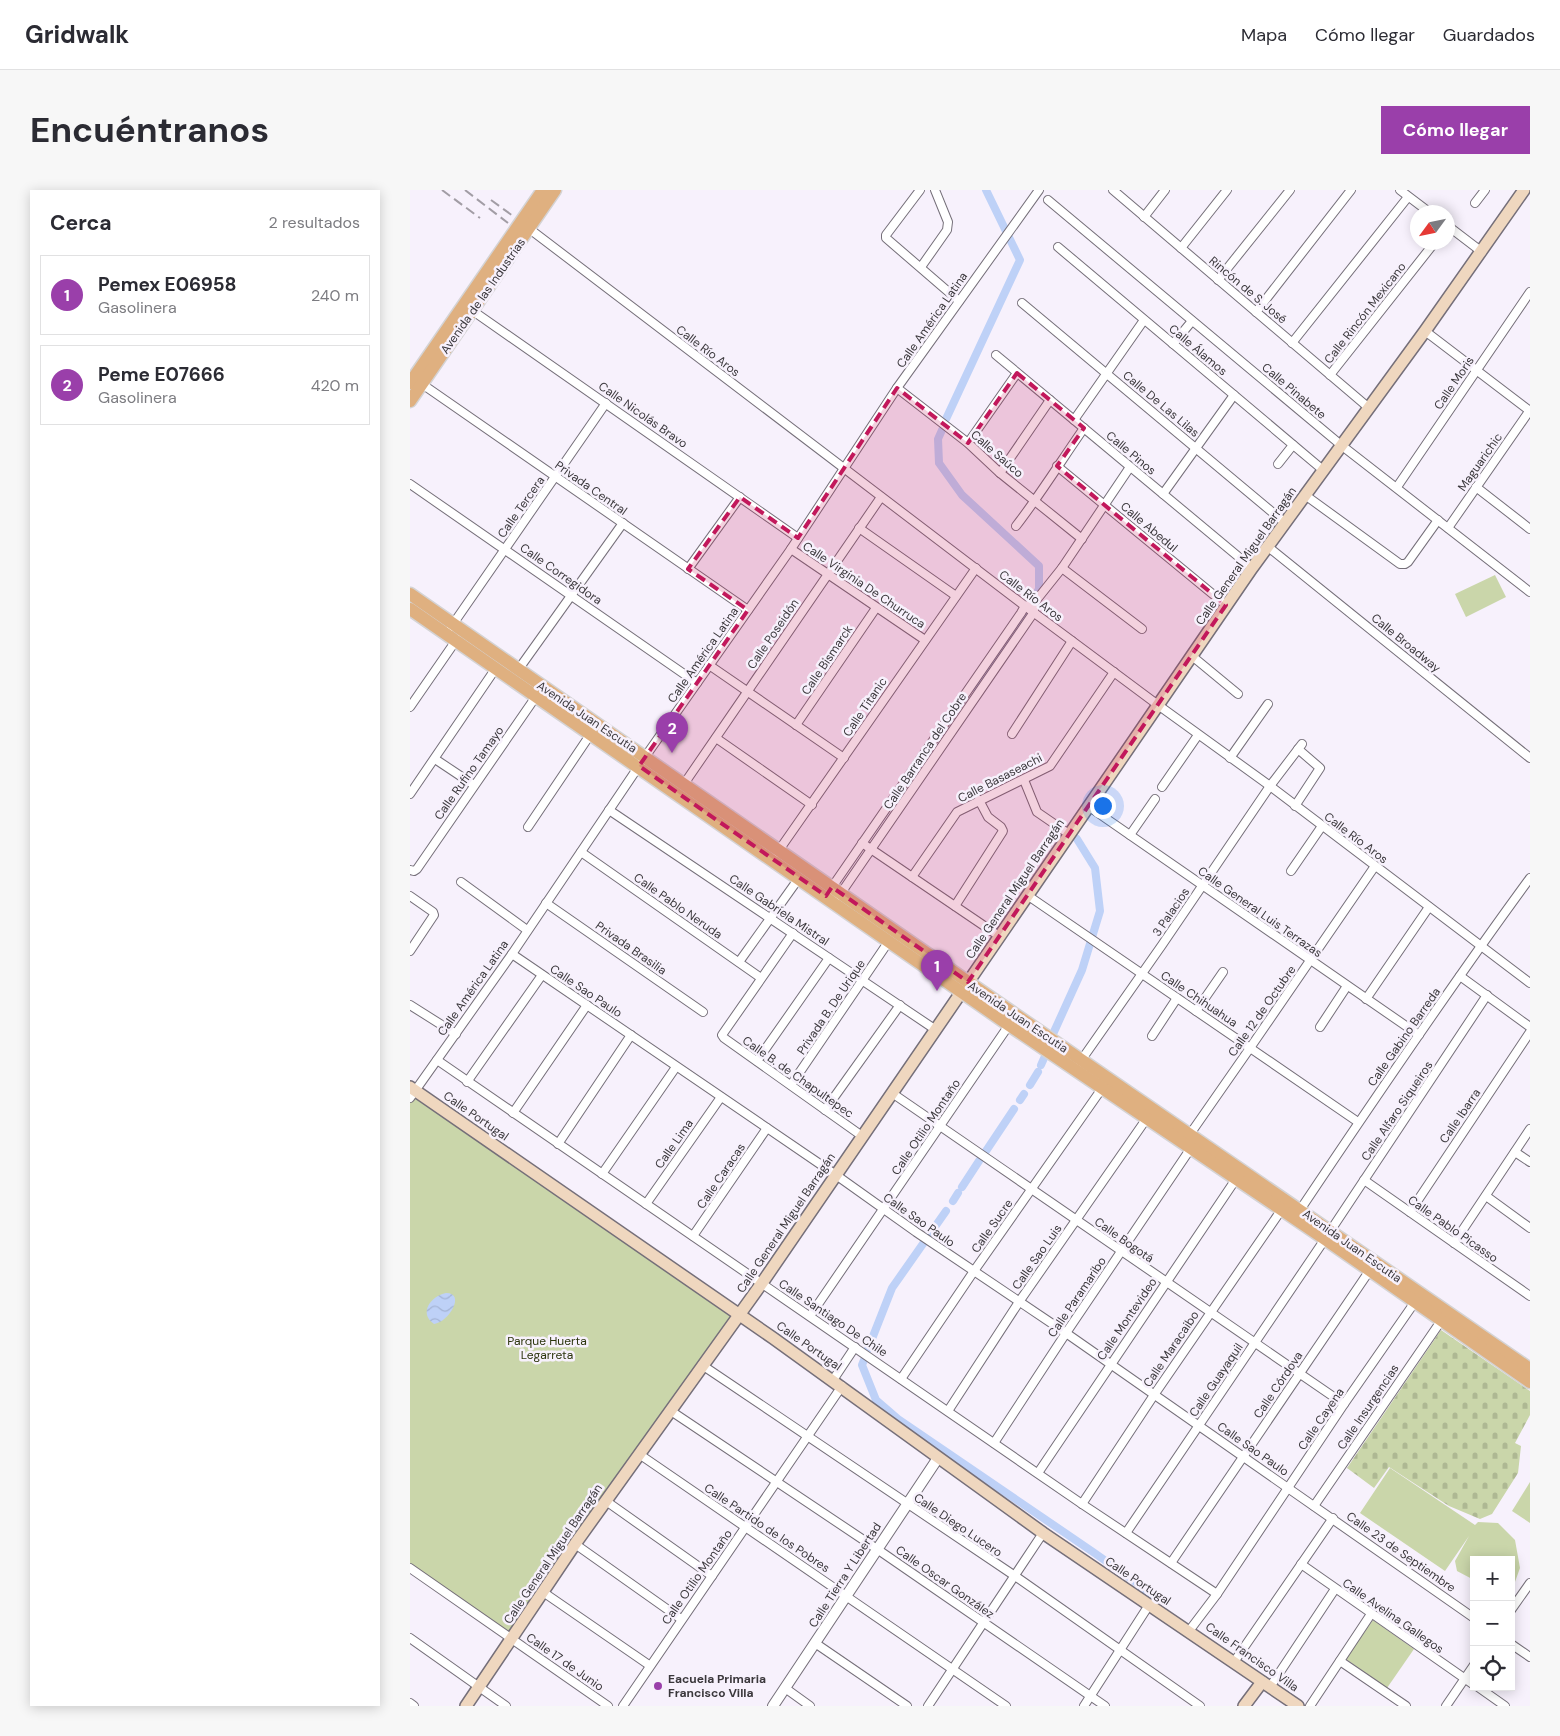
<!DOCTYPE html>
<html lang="es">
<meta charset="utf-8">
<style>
body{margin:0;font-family:"DM Sans",sans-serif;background:#f7f7f7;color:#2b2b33}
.controls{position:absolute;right:15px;bottom:15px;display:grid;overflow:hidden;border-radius:0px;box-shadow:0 2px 12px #0003}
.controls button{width:45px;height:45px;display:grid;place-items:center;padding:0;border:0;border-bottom:1px solid #e1e1e2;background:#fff;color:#2b2b33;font:25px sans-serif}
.compass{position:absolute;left:1000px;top:15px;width:45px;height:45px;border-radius:50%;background:#fff;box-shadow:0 2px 12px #0003;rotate:237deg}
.you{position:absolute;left:692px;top:615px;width:18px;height:18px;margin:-12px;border:4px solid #fff;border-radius:50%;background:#1a73e8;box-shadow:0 0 0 8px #1a73e833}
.badge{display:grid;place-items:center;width:32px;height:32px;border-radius:50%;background:#9a3faa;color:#fff;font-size:16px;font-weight:700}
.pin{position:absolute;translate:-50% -41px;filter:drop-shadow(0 1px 2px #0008)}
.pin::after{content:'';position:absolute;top:26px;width:18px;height:15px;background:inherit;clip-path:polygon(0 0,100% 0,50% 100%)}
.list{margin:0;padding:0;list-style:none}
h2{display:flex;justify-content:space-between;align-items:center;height:65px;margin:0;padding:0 20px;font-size:21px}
h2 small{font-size:16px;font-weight:400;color:#7c7c81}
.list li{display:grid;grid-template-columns:32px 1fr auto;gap:15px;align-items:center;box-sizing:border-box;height:80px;margin:0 10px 10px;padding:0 10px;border:1px solid #e1e1e2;border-radius:0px}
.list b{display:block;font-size:19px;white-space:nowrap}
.list p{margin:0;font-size:16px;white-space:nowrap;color:#7c7c81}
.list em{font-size:16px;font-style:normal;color:#7c7c81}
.icon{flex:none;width:28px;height:28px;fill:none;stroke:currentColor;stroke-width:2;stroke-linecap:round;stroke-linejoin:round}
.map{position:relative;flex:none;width:1120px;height:1516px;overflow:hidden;border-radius:0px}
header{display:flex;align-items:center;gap:30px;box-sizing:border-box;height:70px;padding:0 25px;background:#fff;border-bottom:1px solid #e1e1e2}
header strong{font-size:24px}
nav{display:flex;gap:28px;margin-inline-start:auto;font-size:18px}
.intro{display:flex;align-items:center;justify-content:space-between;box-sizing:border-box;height:120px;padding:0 30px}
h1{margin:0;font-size:35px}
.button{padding:12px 22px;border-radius:0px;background:#9a3faa;color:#fff;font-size:18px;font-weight:700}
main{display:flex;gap:30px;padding:0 30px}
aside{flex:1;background:#fff;border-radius:0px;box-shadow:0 2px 12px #0003}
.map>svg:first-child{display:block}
</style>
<header>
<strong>Gridwalk</strong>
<nav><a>Mapa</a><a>Cómo llegar</a><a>Guardados</a></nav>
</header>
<div class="intro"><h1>Encuéntranos</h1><a class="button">Cómo llegar</a></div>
<main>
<aside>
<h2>Cerca<small>2 resultados</small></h2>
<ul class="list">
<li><span class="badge">1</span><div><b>Pemex E06958</b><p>Gasolinera</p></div><em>240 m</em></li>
<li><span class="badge">2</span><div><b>Peme E07666</b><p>Gasolinera</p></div><em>420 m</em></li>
</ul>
</aside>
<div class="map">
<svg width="1120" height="1516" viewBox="0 0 1120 1516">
<defs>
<pattern id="cemetery-stones" width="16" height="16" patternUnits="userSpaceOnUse" patternTransform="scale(1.25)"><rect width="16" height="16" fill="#cad6aa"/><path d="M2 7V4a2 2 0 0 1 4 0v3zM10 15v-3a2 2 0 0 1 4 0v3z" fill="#aeb893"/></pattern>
<pattern id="water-waves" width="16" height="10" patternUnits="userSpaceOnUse" patternTransform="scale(1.25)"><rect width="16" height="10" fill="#bed1f7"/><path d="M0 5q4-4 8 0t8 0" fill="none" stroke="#a4b4d5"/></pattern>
</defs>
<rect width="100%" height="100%" fill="#f7f1fc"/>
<path fill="url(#cemetery-stones)" d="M1031 1140 1120 1201V1225L1105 1253 1111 1256 1108 1283 1082 1324 1070 1329 1039 1316 979 1277 964 1298 937 1278Z"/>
<g fill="#cad6aa">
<path d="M1085 385 1096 407 1056 427 1045 404Z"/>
<path d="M5 901 330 1125 102 1449 0 1378V908Z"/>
<path d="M980 1278 1065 1335 1068 1332 1088 1333 1105 1350 1110 1378 1101 1403V1370H1064V1390L1047 1381 1045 1371 1059 1346 1035 1381 950 1323Z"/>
<path d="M1120 1292V1333L1102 1321Z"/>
<path d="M963 1430 1004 1459 977 1498 936 1469Z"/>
</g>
<path fill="url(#water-waves)" d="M36 1103C56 1103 39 1132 24 1134 8 1123 21 1106 36 1103Z"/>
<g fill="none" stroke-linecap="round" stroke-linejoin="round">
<g stroke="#bed1f7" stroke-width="8">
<path d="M536 229 610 70 576 0"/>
<path d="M532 240 528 249 529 273 552 305 629 376V399L623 410"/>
<path d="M567 499 566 497 611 432 618 419"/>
<path d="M643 844 672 780 690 721 685 678 667 649"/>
<path d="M631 875 635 866"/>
<path d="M620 895 628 882"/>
<path d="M610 910 614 904"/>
<path d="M576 961 604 919"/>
<path d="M552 997 569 971"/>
<path d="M543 1011 548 1003"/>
<path d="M458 1159 482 1098 536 1021"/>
<path d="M454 1170 452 1175 466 1210 488 1229 683 1362 727 1393 741 1406"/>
</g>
<defs>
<g id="minor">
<path d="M510 0 476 45V48L549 111"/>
<path d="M703 0 959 218"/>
<path d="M990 0 1019 22"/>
<path d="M638 10 931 255 1120 402"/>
<path d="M1065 13 1075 0"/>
<path d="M734 27 755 0"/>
<path d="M1038 36 1072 62"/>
<path d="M117 37 615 416 748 515 860 596 1120 793"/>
<path d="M648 57 913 280"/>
<path d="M771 58 817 0"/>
<path d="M511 77 537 40 538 32 525 0"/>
<path d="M808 90 880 0"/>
<path d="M612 113 874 332"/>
<path d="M63 121 388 348"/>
<path d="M846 122 941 0"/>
<path d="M1015 141 1120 221"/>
<path d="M882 153 998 7"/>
<path d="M763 154 782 131"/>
<path d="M586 165 842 378"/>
<path d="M920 185 1025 52"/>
<path d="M12 194 338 420"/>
<path d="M487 198 558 253 590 283 672 349"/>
<path d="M664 230 734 130"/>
<path d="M558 253 607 183"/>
<path d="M868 274 883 255"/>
<path d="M647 276 816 415"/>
<path d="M590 283 640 210"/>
<path d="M0 294 287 493"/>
<path d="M987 297 1120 102"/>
<path d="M1066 297 1120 339"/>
<path d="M753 304 824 205"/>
<path d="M895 305 990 374H995L998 372 1028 330"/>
<path d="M606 336C630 305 651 271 674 238"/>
<path d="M449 338 546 406"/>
<path d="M1038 338 1120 220"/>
<path d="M857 356 1120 568"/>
<path d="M381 359 515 450"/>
<path d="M652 378 732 439"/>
<path d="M278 379 330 307"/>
<path d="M41 437 196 213"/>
<path d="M782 466 828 504"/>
<path d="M299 475 434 568"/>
<path d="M108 480 213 333"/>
<path d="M0 517 47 449"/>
<path d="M386 535 466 418"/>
<path d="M602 544 662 451"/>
<path d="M306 548 402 615"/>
<path d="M820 568 858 514"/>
<path d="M25 569 64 595"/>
<path d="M614 590 627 622 659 644"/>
<path d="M274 594 471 307"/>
<path d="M752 597 788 545"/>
<path d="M0 604 86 478"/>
<path d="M678 616 1009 845"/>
<path d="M885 616 910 578 888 559"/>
<path d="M199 620 526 840"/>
<path d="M118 637 182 542"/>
<path d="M720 645 745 609"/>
<path d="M452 653 589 746"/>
<path d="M171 662 351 788"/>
<path d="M367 663 566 378"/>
<path d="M0 680 4 681 7 679 127 505"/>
<path d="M881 681 912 636"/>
<path d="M502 687 547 622 640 576 704 482"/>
<path d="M51 692 117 740"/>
<path d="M420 700 611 423 615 416 624 413 652 378 720 277"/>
<path d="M617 705 948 932"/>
<path d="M0 706 23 722 24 725 0 761"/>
<path d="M429 706 624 422V418"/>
<path d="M136 713 293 822"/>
<path d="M545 716 593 641 591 637 578 627 569 610"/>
<path d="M383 743 312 845 314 848 452 946"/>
<path d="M102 764 426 985 506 1042 656 1143 1064 1428"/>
<path d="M329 772 389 688"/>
<path d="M1050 786 1120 837"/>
<path d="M956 809 1019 717"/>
<path d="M0 815 46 844"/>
<path d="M786 821 813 782"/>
<path d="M910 837 937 796"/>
<path d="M742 846 767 808"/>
<path d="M27 870 672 1314 807 1404"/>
<path d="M347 871 419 768"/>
<path d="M670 872 752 755 860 596 892 554"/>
<path d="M57 892 132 785"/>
<path d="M381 895 479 751"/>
<path d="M482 903 934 1214"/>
<path d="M0 908 102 764 235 567 381 359 487 198 629 0"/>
<path d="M415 920 490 815"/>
<path d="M103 923 177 815"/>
<path d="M778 947 840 858 965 676"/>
<path d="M148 954 221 845"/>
<path d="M1105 962 1120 972"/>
<path d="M192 984 266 877"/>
<path d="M954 990 1120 1106"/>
<path d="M1076 1006 1120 1038"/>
<path d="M236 1014 311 907"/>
<path d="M890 1020C965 908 1040 797 1120 688"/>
<path d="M1000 1022 1120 842"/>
<path d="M283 1046 357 938"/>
<path d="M1044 1053 1120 939"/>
<path d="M400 1126 599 835"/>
<path d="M292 1175 605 1386 790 1516"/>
<path d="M491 1189 564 1081 693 897"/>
<path d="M423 1190 445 1157"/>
<path d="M261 1221 467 1359 695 1516"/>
<path d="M538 1221 609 1112 737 928"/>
<path d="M584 1253 656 1143 783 955"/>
<path d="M229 1264 596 1516"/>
<path d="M628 1283 826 989"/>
<path d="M196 1311 302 1386"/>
<path d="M672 1314 744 1205 872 1019"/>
<path d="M904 1316 1031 1131"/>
<path d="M716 1343 915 1049 1077 805"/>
<path d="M165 1354 271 1429"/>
<path d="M761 1373 960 1080"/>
<path d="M891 1374 1064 1495"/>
<path d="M0 1378 198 1516"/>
<path d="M133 1402 239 1475"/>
<path d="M1101 1420 1120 1393"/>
<path d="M779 1441 807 1404 934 1214 1007 1109"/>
<path d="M0 1448 96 1516"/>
<path d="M405 1453 497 1516"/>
<path d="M1101 1454 1120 1467"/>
<path d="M930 1471 996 1516"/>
<path d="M824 1472 923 1328"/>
<path d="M860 1497 925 1399"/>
<path d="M1068 1497 1095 1516"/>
<path d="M375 1498 400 1516"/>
<path d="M0 1513 4 1516"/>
<path d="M213 1516 432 1196"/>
<path d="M518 1516 633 1343"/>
<path d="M674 1516 739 1415"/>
<path d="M900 1516 961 1424"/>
<path d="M1036 1516 1064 1475"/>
</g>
<path id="tertiary" d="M363 1516 528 1268"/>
<g id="secondary">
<path d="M0 897 363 1148 633 1343 888 1516"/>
<path d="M56 1516 165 1354 352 1093 842 378 1015 141 1114 0"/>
<path d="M834 1516 852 1492"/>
</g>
<g id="primary">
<path d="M0 193 133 0"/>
<path d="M0 211 145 0"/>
<path d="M0 404 558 792 1120 1179"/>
<path d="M0 419 599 835 915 1049 1120 1192"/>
</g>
</defs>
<use href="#minor" stroke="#756f79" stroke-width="10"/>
<use href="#tertiary" stroke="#756f79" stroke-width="12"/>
<use href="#secondary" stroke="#756f79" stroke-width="14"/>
<use href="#primary" stroke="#d4d3d4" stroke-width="15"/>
<use href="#minor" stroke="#fff" stroke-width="8"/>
<use href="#tertiary" stroke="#fff" stroke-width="10"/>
<use href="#secondary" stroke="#efd7bf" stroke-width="11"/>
<use href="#primary" stroke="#dfb080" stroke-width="12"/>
<g stroke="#a29da5" stroke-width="2" stroke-dasharray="10 5" stroke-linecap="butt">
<path d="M32 0 70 28"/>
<path d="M55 0 98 33"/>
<path d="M81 10 103 26"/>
</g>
</g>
<path fill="#c2185b" fill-opacity="0.2" stroke="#c2185b" stroke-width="4" stroke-dasharray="10 6" stroke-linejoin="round" d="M607 183 674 238 647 276 816 415 558 792 422 697 416 706 229 576 338 420 278 379 330 307 388 348 487 198 558 253Z"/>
<circle fill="#9a3faa" stroke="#f7f1fc" stroke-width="2" cx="248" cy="1496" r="5"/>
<g text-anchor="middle" stroke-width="5" stroke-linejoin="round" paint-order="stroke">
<g font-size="12" fill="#3a373b" stroke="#f7f1fc">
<text transform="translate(838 100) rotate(40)" y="4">Rincón de S. José</text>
<text transform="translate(73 106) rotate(-55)" y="4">Avenida de las Industrias</text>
<text transform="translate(955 123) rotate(-52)" y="4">Calle Rincón Mexicano</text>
<text transform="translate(522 130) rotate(-55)" y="4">Calle América Latina</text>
<text transform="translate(788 160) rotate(40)" y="4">Calle Álamos</text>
<text transform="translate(298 161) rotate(37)" y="4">Calle Río Aros</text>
<text transform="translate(1044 193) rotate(-56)" y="4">Calle Moris</text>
<text transform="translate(884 201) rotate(40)" y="4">Calle Pinabete</text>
<text transform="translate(751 214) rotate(40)" y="4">Calle De Las Lilas</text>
<text transform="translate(233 225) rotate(35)" y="4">Calle Nicolás Bravo</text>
<text transform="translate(721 263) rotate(40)" y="4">Calle Pinos</text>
<text transform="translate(587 264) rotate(41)" y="4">Calle Saúco</text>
<text transform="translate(1070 272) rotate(-55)" y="4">Maguarichic</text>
<text transform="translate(181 298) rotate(35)" y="4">Privada Central</text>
<text transform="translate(111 317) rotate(-55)" y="4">Calle Tercera</text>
<text transform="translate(739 337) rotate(40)" y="4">Calle Abedul</text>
<text transform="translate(836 366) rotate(-55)" y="4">Calle General Miguel Barragán</text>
<text transform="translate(151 384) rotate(35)" y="4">Calle Corregidora</text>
<text transform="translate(454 395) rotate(34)" y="4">Calle Virginia De Churruca</text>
<text transform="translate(621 406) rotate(37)" y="4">Calle Río Aros</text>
<text transform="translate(363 444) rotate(-56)" y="4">Calle Poseidón</text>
<text transform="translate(996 453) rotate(39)" y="4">Calle Broadway</text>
<text transform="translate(293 465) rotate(-55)" y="4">Calle América Latina</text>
<text transform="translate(417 470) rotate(-56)" y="4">Calle Bismarck</text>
<text transform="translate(455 517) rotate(-56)" y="4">Calle Titanic</text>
<text transform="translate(177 527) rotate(34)" y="4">Avenida Juan Escutia</text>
<text transform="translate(515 561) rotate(-56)" y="4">Calle Barranca del Cobre</text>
<text transform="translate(59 583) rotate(-55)" y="4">Calle Rufino Tamayo</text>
<text transform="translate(590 588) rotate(-27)" y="4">Calle Basaseachi</text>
<text transform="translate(946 648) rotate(37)" y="4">Calle Río Aros</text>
<text transform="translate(605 699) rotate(-56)" y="4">Calle General Miguel Barragán</text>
<text transform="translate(268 716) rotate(35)" y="4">Calle Pablo Neruda</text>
<text transform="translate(369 720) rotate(34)" y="4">Calle Gabriela Mistral</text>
<text transform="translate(761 722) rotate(-56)" y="4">3 Palacios</text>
<text transform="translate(850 722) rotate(35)" y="4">Calle General Luis Terrazas</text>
<text transform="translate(221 758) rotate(35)" y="4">Privada Brasilia</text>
<text transform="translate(63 798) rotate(-55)" y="4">Calle América Latina</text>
<text transform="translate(176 801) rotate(34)" y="4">Calle Sao Paulo</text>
<text transform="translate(789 809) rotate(34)" y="4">Calle Chihuahua</text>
<text transform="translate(421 817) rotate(-56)" y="4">Privada B. De Urique</text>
<text transform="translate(852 821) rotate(-55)" y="4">Calle 12 de Octubre</text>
<text transform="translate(608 827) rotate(34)" y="4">Avenida Juan Escutia</text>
<text transform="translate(994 847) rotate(-55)" y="4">Calle Gabino Barreda</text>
<text transform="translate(388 887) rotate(35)" y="4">Calle B. de Chapultepec</text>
<text transform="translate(987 921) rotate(-56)" y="4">Calle Alfaro Siqueiros</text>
<text transform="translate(66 926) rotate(35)" y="4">Calle Portugal</text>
<text transform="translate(1050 926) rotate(-56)" y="4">Calle Ibarra</text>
<text transform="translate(516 937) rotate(-56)" y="4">Calle Otilio Montaño</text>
<text transform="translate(264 954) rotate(-55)" y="4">Calle Lima</text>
<text transform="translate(311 986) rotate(-56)" y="4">Calle Caracas</text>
<text transform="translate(509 1030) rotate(35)" y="4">Calle Sao Paulo</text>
<text transform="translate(376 1033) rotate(-56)" y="4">Calle General Miguel Barragán</text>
<text transform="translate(582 1036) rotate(-55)" y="4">Calle Sucre</text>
<text transform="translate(1043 1039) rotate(35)" y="4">Calle Pablo Picasso</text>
<text transform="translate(714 1050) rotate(35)" y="4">Calle Bogotá</text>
<text transform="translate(942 1056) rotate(35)" y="4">Avenida Juan Escutia</text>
<text transform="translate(627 1067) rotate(-55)" y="4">Calle Sao Luis</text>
<text transform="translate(667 1107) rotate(-56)" y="4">Calle Paramaribo</text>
<text transform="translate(423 1128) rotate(34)" y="4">Calle Santiago De Chile</text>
<text transform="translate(717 1129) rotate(-56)" y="4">Calle Montevideo</text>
<text transform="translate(399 1156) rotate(35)" y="4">Calle Portugal</text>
<text transform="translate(761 1159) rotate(-56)" y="4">Calle Maracaibo</text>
<text transform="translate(806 1190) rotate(-56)" y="4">Calle Guayaquil</text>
<text transform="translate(868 1195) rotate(-56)" y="4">Calle Córdova</text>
<text transform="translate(958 1217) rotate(-56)" y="4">Calle Insurgencias</text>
<text transform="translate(911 1229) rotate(-56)" y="4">Calle Cayena</text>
<text transform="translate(843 1259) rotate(35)" y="4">Calle Sao Paulo</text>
<text transform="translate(548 1335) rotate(34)" y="4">Calle Diego Lucero</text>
<text transform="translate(357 1338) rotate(34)" y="4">Calle Partido de los Pobres</text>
<text transform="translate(991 1362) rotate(35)" y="4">Calle 23 de Septiembre</text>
<text transform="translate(143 1364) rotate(-56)" y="4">Calle General Miguel Barragán</text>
<text transform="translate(435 1385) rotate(-57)" y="4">Calle Tierra Y Libertad</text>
<text transform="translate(287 1387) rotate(-55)" y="4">Calle Otilio Montaño</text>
<text transform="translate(728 1391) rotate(34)" y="4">Calle Portugal</text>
<text transform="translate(535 1392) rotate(35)" y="4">Calle Oscar González</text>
<text transform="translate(983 1426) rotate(35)" y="4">Calle Avelina Gallegos</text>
<text transform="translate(842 1467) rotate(35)" y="4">Calle Francisco Villa</text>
<text transform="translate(155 1472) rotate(35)" y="4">Calle 17 de Junio</text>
</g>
<g font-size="12" fill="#2c350d" stroke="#f7f1fc">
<text x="137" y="1155">Parque Huerta<tspan x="137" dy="14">Legarreta</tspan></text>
</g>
<g font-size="12" font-weight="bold" fill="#3a373b" stroke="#f7f1fc" text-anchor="start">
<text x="258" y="1493">Eacuela Primaria<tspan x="258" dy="14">Francisco Villa</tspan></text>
</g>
</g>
</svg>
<div class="controls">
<button>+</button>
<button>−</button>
<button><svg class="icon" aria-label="locate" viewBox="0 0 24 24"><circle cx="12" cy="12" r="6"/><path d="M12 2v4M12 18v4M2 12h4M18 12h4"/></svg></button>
</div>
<svg class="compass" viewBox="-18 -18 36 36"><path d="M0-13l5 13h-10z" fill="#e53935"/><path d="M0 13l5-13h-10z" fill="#7c7c81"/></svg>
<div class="you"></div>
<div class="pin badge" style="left:527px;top:801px">1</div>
<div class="pin badge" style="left:262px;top:563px">2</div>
</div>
</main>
